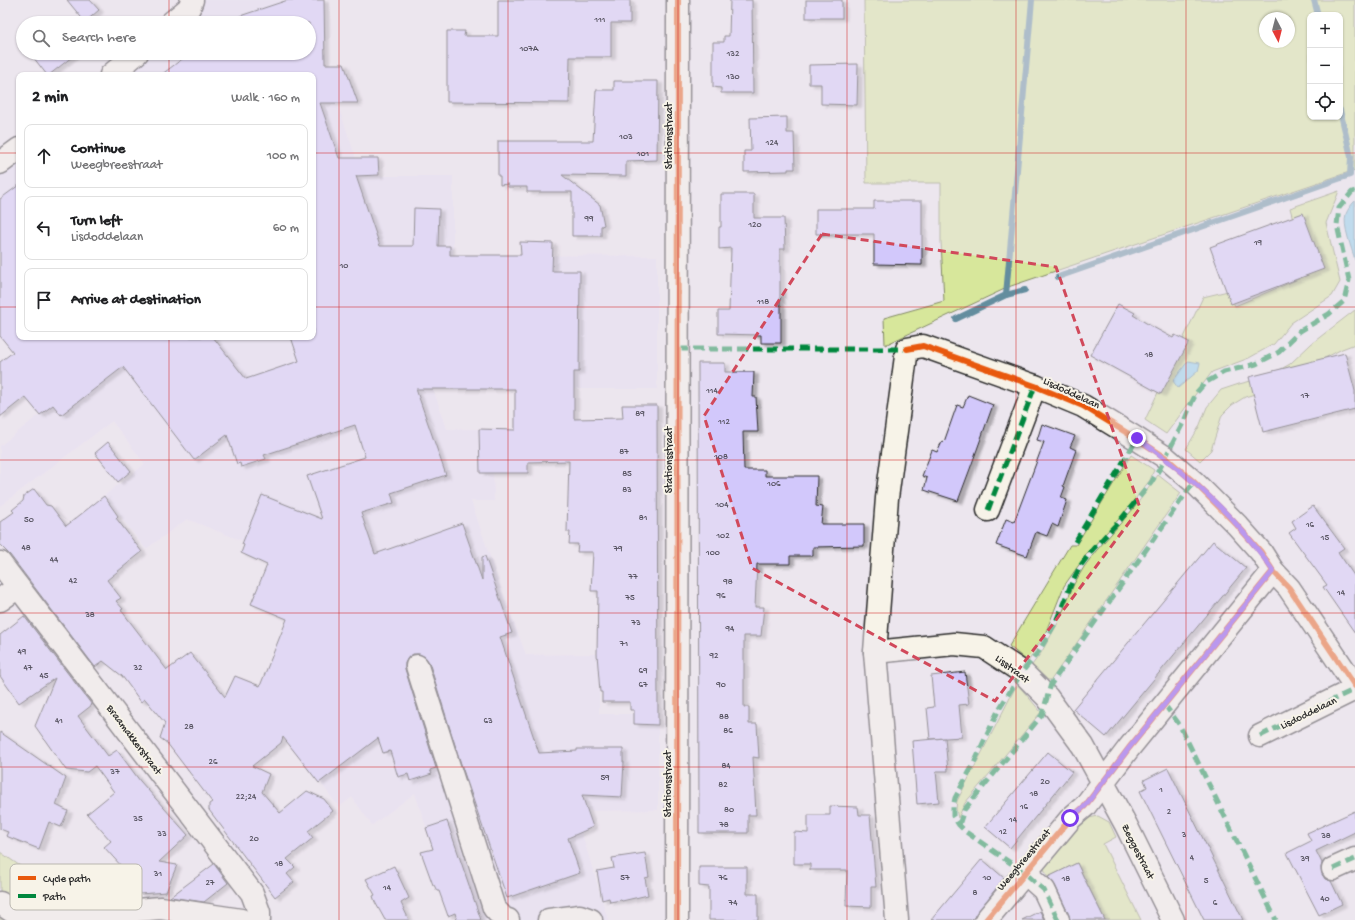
<!DOCTYPE html>
<meta charset="utf-8">
<style>
body{margin:0;font-family:"Gochi Hand",sans-serif;background:#f2f2f2;color:#202124}
.controls{position:absolute;right:12px;top:12px;display:grid;overflow:hidden;border-radius:8px;box-shadow:0 1px 3px #0004}
.controls button{width:36px;height:36px;display:grid;place-items:center;padding:0;border:0;border-bottom:1px solid #e0e0e0;background:#fff;color:#202124;font:20px sans-serif}
.compass{position:absolute;left:1259px;top:12px;width:36px;height:36px;border-radius:50%;background:#fff;box-shadow:0 1px 3px #0004;rotate:173deg}
.stop{position:absolute;width:12px;height:12px;margin:-9px;border:3px solid #7c3aed;border-radius:50%;background:#fff}
.stop.end{background:#7c3aed;border-color:#fff;box-shadow:0 1px 4px #0008}
.list{margin:0;padding:0;list-style:none}
h2{display:flex;justify-content:space-between;align-items:center;height:52px;margin:0;padding:0 16px;font-size:17px}
h2 small{font-size:13px;font-weight:400;color:#757577}
.list li{display:grid;grid-template-columns:26px 1fr auto;gap:12px;align-items:center;box-sizing:border-box;height:64px;margin:0 8px 8px;padding:0 8px;border:1px solid #e0e0e0;border-radius:8px}
.list b{display:block;font-size:15px;white-space:nowrap}
.list p{margin:0;font-size:13px;white-space:nowrap;color:#757577}
.list em{font-size:13px;font-style:normal;color:#757577}
.icon{flex:none;width:22px;height:22px;fill:none;stroke:currentColor;stroke-width:2;stroke-linecap:round;stroke-linejoin:round}
.map{position:relative;flex:none;width:1355px;height:920px;overflow:hidden}
.search{position:absolute;background:#fff;box-shadow:0 1px 3px #0004;left:16px;top:16px;width:300px;height:44px;display:flex;align-items:center;gap:10px;box-sizing:border-box;padding:0 14px;border-radius:22px;color:#757577;font-size:15px}
.panel{position:absolute;background:#fff;box-shadow:0 1px 3px #0004;left:16px;top:72px;width:300px;height:268px;border-radius:8px}
.map>svg:first-child{display:block}
</style>
<div class="map">
<svg width="1355" height="920" viewBox="0 0 1355 920">
<defs>
<filter id="shadow"><feDropShadow dx="4.5" dy="2.5" stdDeviation="1" flood-color="#0004"/></filter>
</defs>
<rect width="100%" height="100%" fill="#ece6ee"/>
<filter id="ink" filterUnits="userSpaceOnUse"><feTurbulence type="fractalNoise" baseFrequency=".025" numOctaves="2"/><feDisplacementMap in="SourceGraphic" scale="8" xChannelSelector="R" yChannelSelector="G"/><feConvolveMatrix kernelMatrix="1 2 1 2 8 2 1 2 1" color-interpolation-filters="sRGB"/></filter>
<g filter="url(#ink)">
<path fill="#e4ddf2" d="M204 0H302L362 176H453V255L657 256V389H433L447 429 574 430 590 461 528 462 493 470 494 501H471L495 572 526 655 599 654V714H658V810L575 811 608 920H457L415 793 372 825 352 797 339 807 320 782 319 783 285 740 287 619 251 604 271 556 243 541 187 519 146 549 104 496 145 464 112 421 0 506V446L53 404 0 336V174L19 160V337H313V75H126L153 53H309V23H191L193 21Z"/>
<g fill="#d7e79b" stroke="#818963" fill-rule="evenodd">
<path d="M864 0H1355V170L1011 286 885 345 884 318 944 301 941 241V183H866ZM1310 15H1340V117H1310ZM1265 18H1289V42H1265Z"/>
<path d="M1339 191 1326 223 1340 282 1332 296 1291 323 1274 344 1249 358 1212 372 1166 434 1145 420 1203 297 1228 291 1235 306 1308 275 1290 208Z"/>
<path d="M1355 310V344L1342 349 1298 372 1271 389 1245 397 1232 405 1222 415 1211 450 1200 461 1186 449 1199 427 1207 407 1221 390 1239 384 1267 377 1290 364 1311 344Z"/>
<path d="M1131 455 1154 470 1150 480 1121 517 1088 552 1064 586 1045 634 1028 662 1009 646 1070 545H1076Z"/>
<path d="M1158 475 1181 493 1051 680H1048L1032 665 1041 653 1058 623 1074 584 1084 567 1096 551 1134 508Z"/>
<path d="M1018 685 1041 712 965 803 958 818 956 809 957 801 1014 690Z"/>
<path d="M1098 816 1109 822 1116 837 1103 844 1141 920H1105L1077 863 1048 877 1043 867 1080 820Z"/>
<path d="M0 852 26 870 7 920H0Z"/>
</g>
<g fill="#89ceea" stroke="#638d9e">
<path d="M1355 201V260C1352 249 1342 225 1346 214 1348 209 1351 205 1355 201Z"/>
<path d="M1188 361 1200 363 1198 371 1178 388 1173 381Z"/>
</g>
<g fill="none" stroke-linecap="round" stroke-linejoin="round">
<g stroke="#638d9e" stroke-width="6">
<path d="M1314 0 1318 15"/>
<path d="M1058 277 1350 175 1351 157 1340 110"/>
<path d="M1006 295 1032 0"/>
<path d="M956 319 1006 295 1025 290"/>
</g>
</g>
<g fill="#d2c8fb" stroke="#2b2b2b" filter="url(#shadow)">
<path d="M67 0H90L99 10 85 22Z"/>
<path d="M288 0H324L325 64H344L358 103H320L339 158H378L379 175 356 176 380 246H413L414 208 439 209 438 246H450V255H521L520 242 553 243 552 271H580L579 372H574V419L623 418 622 405H657L658 725 634 724V710H630V702H602V692H600L597 654 598 591H591L593 552H577L578 544H569L570 532H567L569 461 528 462V473H480L479 429 515 430V389H416L446 475 391 493 394 503 361 513 375 554 462 523 482 580V557L485 556 512 633 500 637 539 753 577 751V749H623V762H624L622 797 582 795 593 827 568 838 580 873 507 898 461 764 429 662 425 657 419 654H413L408 658 405 663V669L436 768 430 770 432 774 410 781 408 774 398 777 390 751 383 753 378 738 319 783 283 737 281 743 252 766 269 774 262 792 280 813 307 791 324 799 333 811 308 831 313 838 287 859 295 867 287 874 294 882 275 897 209 810V804L212 802 167 743 160 738 165 723 145 699 141 702 122 676 103 661 95 667 10 555 0 545V522L14 512 12 510 23 501 24 496 34 489 46 505 51 506 66 526 104 496 118 516 116 518 142 552 107 580 121 598 116 601 123 609 121 610 167 670 190 653 225 697 235 676 260 686 287 619 251 604 267 565 241 553 244 545 242 544 262 495 322 519 307 476 365 457 355 425 264 455 266 459 241 467 240 463 237 464 227 435 194 460 123 367 61 415 53 405 40 415 25 397 0 417V362L13 352 0 336V199L19 185V337H213L246 379 299 361 291 337H313V75H161L190 53H309V23H230L240 16Z"/>
<path d="M498 0H630V23H611V57H570L569 103 447 102V31H465L464 36H498Z"/>
<path d="M730 0H752L753 93H721V88L713 87V42H724V36H729Z"/>
<rect x="806" y="0" width="36" height="18"/>
<path d="M30 53H77L49 75H47Z"/>
<path d="M858 64 857 105 821 104V84H809V65Z"/>
<path d="M614 81H658L657 160 626 161V176L562 175 600 205 604 225 601 226V236H572V192H527V187H508V184L500 185V176H498V141H593L596 90H614Z"/>
<path d="M787 117V133H794L795 169H788V171L744 172V151H751L750 118Z"/>
<path d="M721 194H754V218H784L785 249H780V306L781 305V343H761V335L718 334V311H729L731 248 719 249V227H721Z"/>
<path d="M874 201H922V265L874 264V234H816V209H874Z"/>
<path d="M1303 213 1324 269 1231 304 1210 247Z"/>
<path d="M1118 304 1135 313 1133 315 1151 326 1173 338 1175 335 1189 342 1161 394 1090 355Z"/>
<path d="M1345 353 1355 391V409L1263 432 1249 377Z"/>
<path d="M698 363H725V372H754L753 397H756L758 432H743L744 470H765V476H817L816 506 823 507 821 524H864V546L813 547V556H790V564H757L755 607H764L761 636H744V707H749V724H757L759 758 753 757 756 815H748V833H699Z"/>
<path d="M968 395 993 405 970 469 958 501 924 490 927 478 922 476 932 450 937 452 942 441 944 442 957 405 963 407Z"/>
<path d="M1042 424 1075 436 1070 447 1076 450 1063 486 1065 487 1061 498 1067 500 1058 527 1052 524 1047 536 1036 532 1027 556 996 545 1006 519 1014 522 1044 442 1037 440Z"/>
<path d="M108 442 131 471 118 482 95 453Z"/>
<path d="M1313 506 1344 548 1338 552 1355 577V633L1323 587 1327 585 1289 533 1296 528 1292 521Z"/>
<path d="M1213 541 1246 568 1106 737 1073 709Z"/>
<path d="M24 616 92 705 78 716 108 756 117 750 140 781 188 835 159 862 177 865 166 892 140 894 130 881 133 879 104 847 111 841 87 814 114 792 95 766 87 772 66 770 35 726 55 678 19 703 0 676V635Z"/>
<path d="M965 672 969 704 959 705 962 737 930 739 927 708 934 707 931 676Z"/>
<path d="M0 732 66 778 56 805 68 811 61 827 49 822 39 849 6 836 8 832 0 829Z"/>
<path d="M945 738 948 771H936L939 802 917 804 912 741Z"/>
<path d="M1048 752 1072 772 1010 848 985 827Z"/>
<path d="M1168 768 1225 883 1243 920H1204L1148 807 1140 791 1147 787 1144 780Z"/>
<path d="M830 806 858 807 859 815H870L876 887H871V907L846 906 847 870H810V864H794V832L808 833V815H830Z"/>
<path d="M1355 811V832L1316 851 1322 863 1321 868 1322 874 1325 879 1331 881 1342 904 1319 915 1287 853 1311 841 1307 833Z"/>
<path d="M447 821 481 920H457L455 913 448 916 439 891H437L434 885H433L421 852 433 849 426 828Z"/>
<path d="M645 853 649 877 645 878 648 895 622 901 621 900 610 902 609 898 602 900 597 871 614 868 612 858Z"/>
<path d="M982 859 1004 878 975 916 971 920H931Z"/>
<path d="M1077 863 1084 878 1105 920H1070L1069 915 1055 885 1048 877Z"/>
<path d="M214 864 228 883 204 902 170 897Z"/>
<path d="M394 866 409 898 401 903 409 920H385L375 902 373 896 375 895 366 879Z"/>
<path d="M699 867H747V894H758V920H709V887L699 886Z"/>
<path d="M1040 911 1044 920H1022Z"/>
</g>
<g fill="none" stroke-linecap="round" stroke-linejoin="round">
<defs>
<g id="minor">
<path d="M171 23 189 8 192 0"/>
<path d="M111 75 137 53"/>
<path d="M0 163 19 149"/>
<path d="M988 510 1035 386"/>
<path d="M0 563 252 893 259 912V920"/>
<path d="M0 600 18 587"/>
<path d="M875 652 954 644 984 647 1022 672 1047 697 1083 746 1126 825 1173 920"/>
<path d="M417 666 494 908 504 919 508 920"/>
<path d="M1260 736 1355 689"/>
<path d="M1333 869 1355 859"/>
<path d="M1025 873 1044 890 1058 920"/>
<path d="M0 903 18 915 49 917 111 912"/>
<path d="M111 920V912L161 908 241 920"/>
<path d="M549 920 580 916 591 920"/>
<path d="M677 920 678 0"/>
<path d="M897 920 875 652 887 498 907 349 923 346 1035 386 1083 406 1137 439 1165 457 1194 482 1237 525 1261 552 1273 571 1289 588 1355 686"/>
<path d="M986 920 1071 818 1085 806 1129 748 1273 571"/>
</g>
</defs>
<use href="#minor" stroke="#2b2b2b" stroke-width="25"/>
<use href="#minor" stroke="#f7f3e8" stroke-width="22"/>
<g stroke="#00873e" stroke-width="5" stroke-dasharray="10 5" stroke-linecap="butt">
<path d="M678 349H907"/>
<path d="M988 510 1035 386"/>
<path d="M1075 542 1137 439"/>
<path d="M1164 704 1179 724 1276 920"/>
<path d="M1260 736 1355 689"/>
<path d="M959 825 964 810 1042 715 1051 684 1194 482"/>
<path d="M1333 869 1355 859"/>
<path d="M1058 920 1044 890 1025 873 966 832 959 825 953 816V807L955 798 971 769 998 711 1022 672 1039 651 1055 624 1072 582 1081 565 1093 549 1122 518 1151 483 1160 468 1185 419 1192 402 1197 392 1205 383 1224 372 1256 364 1279 352 1300 331 1329 314 1344 301 1349 280 1337 225 1339 208 1352 192 1355 191"/>
</g>
<defs>
<g id="cycleway">
<path d="M907 349 923 346 1035 386 1083 406 1137 439 1165 457 1194 482 1237 525 1261 552 1273 571 1289 588 1355 686"/>
<path d="M677 920 678 0"/>
<path d="M986 920 1071 818 1085 806 1129 748 1273 571"/>
</g>
</defs>
<use href="#cycleway" stroke="#f7f3e8" stroke-width="8"/>
<use href="#cycleway" stroke="#e8590c" stroke-width="6"/>
</g>
</g>
<g fill="none" stroke-linecap="round" stroke-linejoin="round" filter="url(#ink)">
<path stroke="#7c3aed" stroke-width="5" d="M1070 818 1085 806 1129 748 1273 571C1239 519 1188 474 1137 438"/>
</g>
<path d="M0 0H1355V920H0ZM822 234 1056 267 1140 508 995 701 752 568 704 416Z" fill="#ece6ee" fill-opacity=".55" fill-rule="evenodd"/>
<path fill="none" stroke="#d1495b" stroke-width="3" stroke-dasharray="8 5" stroke-linejoin="round" d="M822 234 1056 267 1140 508 995 701 752 568 704 416Z"/>
<path fill="none" stroke="#d62828" stroke-width="1" stroke-opacity="0.55" d="M169 0V23M339 0V920M508 0V920M678 0V920M847 0V920M1016 0V920M1186 0V920M169 53V75M0 153H19M313 153H1355M0 307H19M313 307H1355M169 337V920M0 460H1355M0 613H1355M0 767H1355"/>
<g text-anchor="middle" stroke-width="4" stroke-linejoin="round" paint-order="stroke">
<g font-size="9" fill="#55525f">
<text x="600" y="22">111</text>
<text x="529" y="51">107A</text>
<text x="733" y="56">132</text>
<text x="733" y="79">130</text>
<text x="626" y="139">103</text>
<text x="772" y="145">124</text>
<text x="643" y="156">101</text>
<text x="589" y="221">99</text>
<text x="755" y="227">120</text>
<text x="1258" y="245">19</text>
<text x="344" y="268">10</text>
<text x="763" y="304">118</text>
<text x="1149" y="357">18</text>
<text x="712" y="393">114</text>
<text x="1305" y="398">17</text>
<text x="640" y="416">89</text>
<text x="724" y="424">112</text>
<text x="624" y="454">87</text>
<text x="721" y="459">108</text>
<text x="627" y="476">85</text>
<text x="774" y="486">106</text>
<text x="627" y="492">83</text>
<text x="722" y="507">104</text>
<text x="643" y="520">81</text>
<text x="29" y="522">50</text>
<text x="1310" y="527">16</text>
<text x="723" y="538">102</text>
<text x="1325" y="540">15</text>
<text x="26" y="550">48</text>
<text x="618" y="551">79</text>
<text x="713" y="555">100</text>
<text x="54" y="562">44</text>
<text x="633" y="579">77</text>
<text x="73" y="583">42</text>
<text x="728" y="584">98</text>
<text x="1341" y="595">14</text>
<text x="721" y="598">96</text>
<text x="630" y="600">75</text>
<text x="90" y="617">38</text>
<text x="636" y="625">73</text>
<text x="730" y="631">94</text>
<text x="624" y="646">71</text>
<text x="22" y="654">49</text>
<text x="714" y="658">92</text>
<text x="28" y="670">47</text>
<text x="138" y="670">32</text>
<text x="643" y="673">69</text>
<text x="44" y="678">45</text>
<text x="643" y="687">67</text>
<text x="721" y="687">90</text>
<text x="724" y="719">88</text>
<text x="59" y="723">41</text>
<text x="488" y="723">63</text>
<text x="189" y="729">28</text>
<text x="728" y="733">86</text>
<text x="213" y="764">26</text>
<text x="726" y="768">84</text>
<text x="115" y="774">37</text>
<text x="605" y="780">59</text>
<text x="1045" y="784">20</text>
<text x="723" y="787">82</text>
<text x="1161" y="792">1</text>
<text x="1034" y="796">18</text>
<text x="246" y="799">22;24</text>
<text x="1024" y="809">16</text>
<text x="729" y="812">80</text>
<text x="1169" y="814">2</text>
<text x="138" y="821">35</text>
<text x="1013" y="822">14</text>
<text x="724" y="827">78</text>
<text x="1003" y="834">12</text>
<text x="162" y="836">33</text>
<text x="1184" y="837">3</text>
<text x="1326" y="838">38</text>
<text x="254" y="841">20</text>
<text x="1192" y="860">4</text>
<text x="1305" y="861">39</text>
<text x="279" y="866">18</text>
<text x="158" y="876">31</text>
<text x="625" y="880">57</text>
<text x="723" y="880">76</text>
<text x="987" y="880">10</text>
<text x="1066" y="881">18</text>
<text x="1206" y="883">5</text>
<text x="210" y="885">27</text>
<text x="387" y="890">14</text>
<text x="975" y="895">8</text>
<text x="1325" y="901">40</text>
<text x="733" y="905">74</text>
<text x="1215" y="905">6</text>
</g>
<g font-size="11" fill="#2b2b2b" stroke="#f7f3e8">
<text transform="translate(668 136) rotate(-90)" y="4">Stationsstraat</text>
<text transform="translate(1072 392) rotate(25)" y="4">Lisdoddelaan</text>
<text transform="translate(668 460) rotate(-90)" y="4">Stationsstraat</text>
<text transform="translate(1013 668) rotate(37)" y="4">Lisstraat</text>
<text transform="translate(1308 712) rotate(-26)" y="4">Lisdoddelaan</text>
<text transform="translate(135 739) rotate(53)" y="4">Braamakkerstraat</text>
<text transform="translate(667 784) rotate(-90)" y="4">Stationsstraat</text>
<text transform="translate(1139 851) rotate(63)" y="4">Zeggestraat</text>
<text transform="translate(1023 859) rotate(-50)" y="4">Weegbreestraat</text>
</g>
</g>
<rect x="10" y="864" width="132" height="46" rx="6" fill="#f7f3e8" stroke="#bab7af" stroke-width="1"/>
<rect x="18" y="876" width="18" height="4" fill="#e8590c"/>
<rect x="18" y="894" width="18" height="4" fill="#00873e"/>
<g font-size="11" fill="#2b2b2b">
<text x="43" y="882">Cycle path</text>
<text x="43" y="900">Path</text>
</g>
</svg>
<div class="controls">
<button>+</button>
<button>−</button>
<button><svg class="icon" aria-label="locate" viewBox="0 0 24 24"><circle cx="12" cy="12" r="6"/><path d="M12 2v4M12 18v4M2 12h4M18 12h4"/></svg></button>
</div>
<svg class="compass" viewBox="-18 -18 36 36"><path d="M0-13l5 13h-10z" fill="#e53935"/><path d="M0 13l5-13h-10z" fill="#757577"/></svg>
<div class="stop" style="left:1070px;top:818px"></div>
<div class="stop end" style="left:1137px;top:438px"></div>
<div class="search"><svg class="icon" aria-label="search" viewBox="0 0 24 24"><circle cx="10" cy="10" r="6"/><path d="M15 15l6 6"/></svg>Search here</div>
<section class="panel">
<h2>2 min<small>Walk · 160 m</small></h2>
<ul class="list">
<li><svg class="icon" aria-label="ahead" viewBox="0 0 24 24"><path d="M12 20V5M6 11l6-6 6 6"/></svg><div><b>Continue</b><p>Weegbreestraat</p></div><em>100 m</em></li>
<li><svg class="icon" aria-label="left" viewBox="0 0 24 24"><path d="M17 20v-9H6M10 6l-5 5 5 5"/></svg><div><b>Turn left</b><p>Lisdoddelaan</p></div><em>60 m</em></li>
<li><svg class="icon" aria-label="arrive" viewBox="0 0 24 24"><path d="M6 21V4h12l-3 4 3 4H6"/></svg><div><b>Arrive at destination</b></div></li>
</ul>
</section>
</div>
